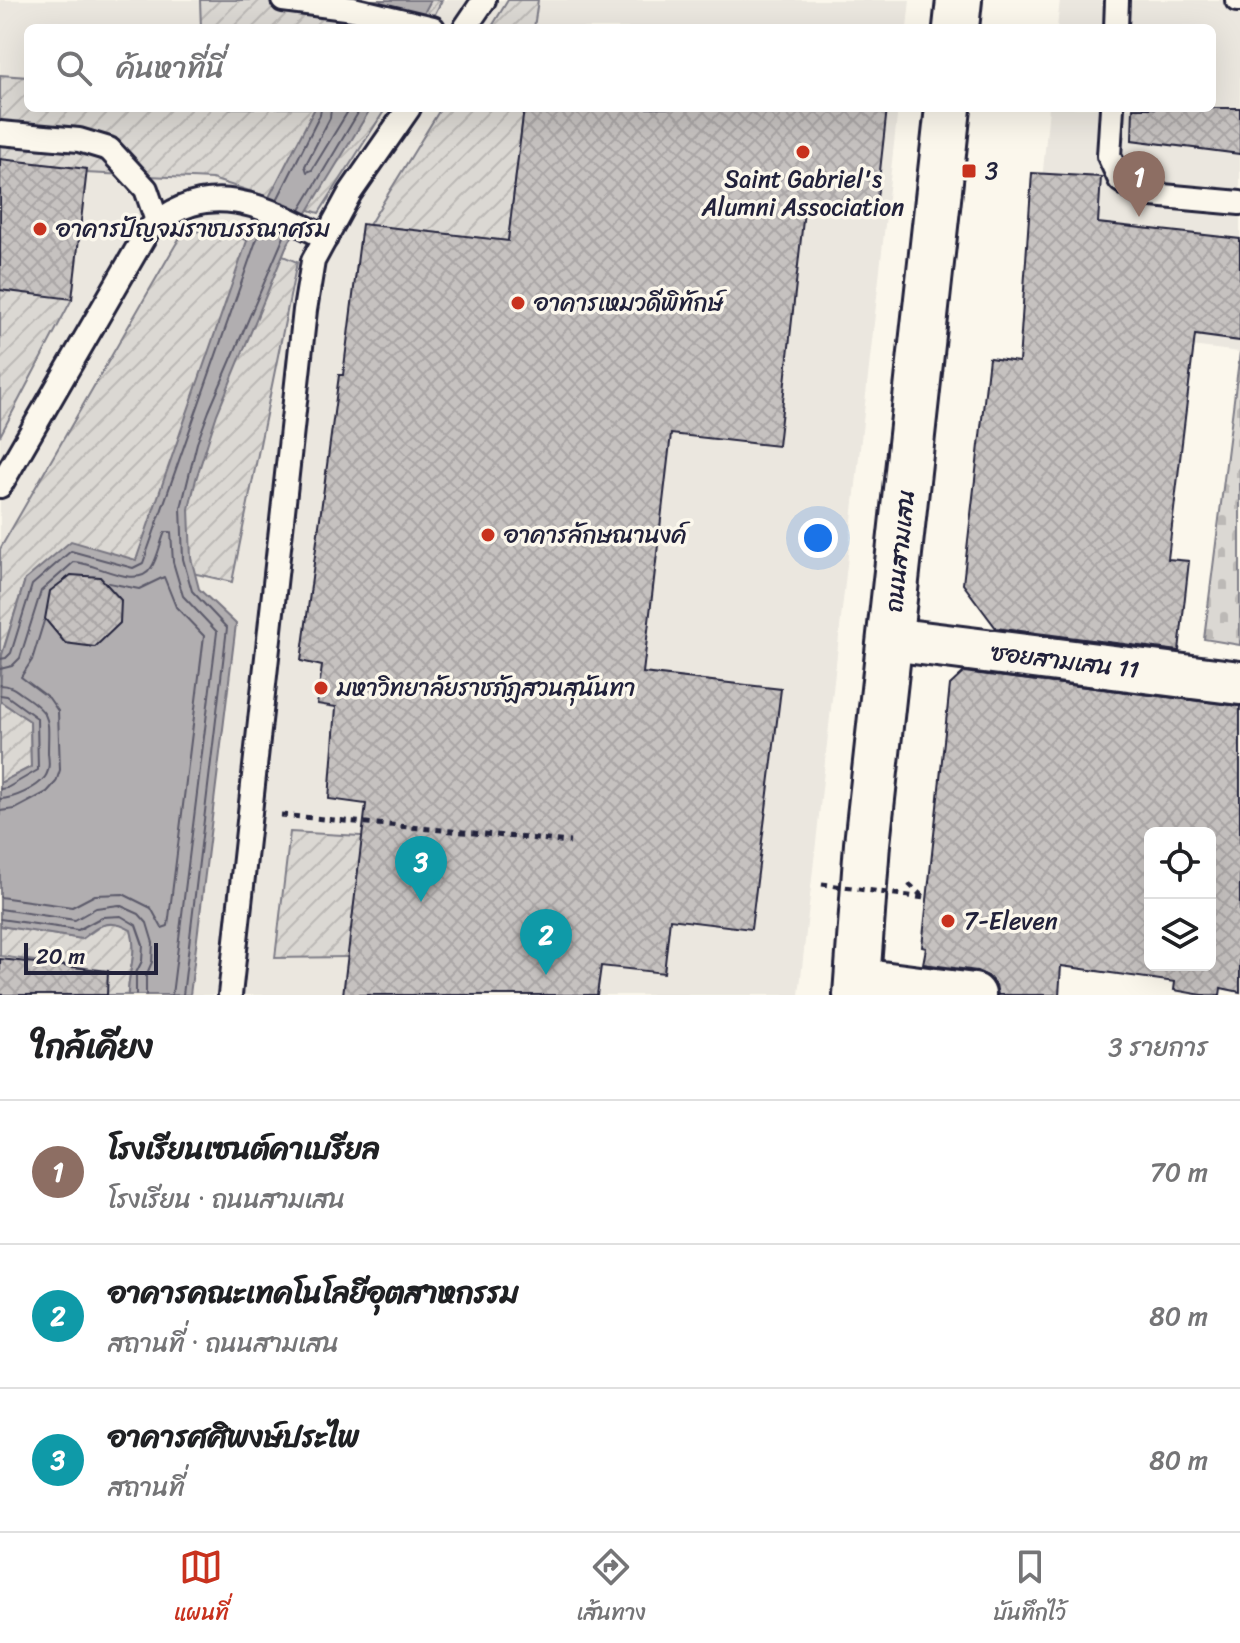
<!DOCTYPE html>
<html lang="th">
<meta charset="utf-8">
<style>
body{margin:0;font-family:Sriracha,"Playpen Sans Thai",sans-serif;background:#f2f2f2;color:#202124}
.controls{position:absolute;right:24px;bottom:24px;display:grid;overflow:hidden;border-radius:12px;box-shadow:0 8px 32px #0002}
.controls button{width:72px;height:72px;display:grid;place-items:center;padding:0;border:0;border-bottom:2px solid #e0e0e0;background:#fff;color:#202124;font:40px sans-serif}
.scale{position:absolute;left:24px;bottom:20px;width:134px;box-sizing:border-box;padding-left:8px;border:4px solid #22223b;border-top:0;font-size:22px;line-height:28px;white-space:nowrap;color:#22223b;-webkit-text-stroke:6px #fbf7ec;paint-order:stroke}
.you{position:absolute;left:818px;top:538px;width:28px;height:28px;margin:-20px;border:6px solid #fff;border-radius:50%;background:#1a73e8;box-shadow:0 0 0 12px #1a73e833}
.badge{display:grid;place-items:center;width:52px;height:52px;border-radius:50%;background:#c8321e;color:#fff;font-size:26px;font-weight:700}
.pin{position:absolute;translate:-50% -66px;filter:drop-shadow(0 2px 4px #0008)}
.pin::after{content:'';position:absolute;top:42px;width:28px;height:24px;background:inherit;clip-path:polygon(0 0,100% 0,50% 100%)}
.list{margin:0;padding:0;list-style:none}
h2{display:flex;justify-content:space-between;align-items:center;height:104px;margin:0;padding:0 32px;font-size:34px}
h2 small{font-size:26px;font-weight:400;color:#757577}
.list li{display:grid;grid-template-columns:52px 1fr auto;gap:24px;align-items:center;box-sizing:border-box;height:144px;padding:0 32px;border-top:2px solid #e0e0e0}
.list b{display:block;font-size:30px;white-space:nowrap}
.list p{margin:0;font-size:26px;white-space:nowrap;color:#757577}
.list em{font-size:26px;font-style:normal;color:#757577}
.icon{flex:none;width:44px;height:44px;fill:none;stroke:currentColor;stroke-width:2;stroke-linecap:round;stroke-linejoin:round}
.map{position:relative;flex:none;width:1240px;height:995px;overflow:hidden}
.search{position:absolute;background:#fff;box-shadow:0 8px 32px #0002;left:24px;right:24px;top:24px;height:88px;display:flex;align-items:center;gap:20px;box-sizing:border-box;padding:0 28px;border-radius:12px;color:#757577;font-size:30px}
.sheet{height:536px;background:#fff}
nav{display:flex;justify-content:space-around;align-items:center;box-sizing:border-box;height:112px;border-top:2px solid #e0e0e0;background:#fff;font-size:22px;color:#757577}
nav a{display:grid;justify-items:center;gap:4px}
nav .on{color:#c8321e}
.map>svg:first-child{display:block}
</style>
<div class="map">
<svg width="1240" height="995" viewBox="0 0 1240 995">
<defs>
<pattern id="cemetery-stones" width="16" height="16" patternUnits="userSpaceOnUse" patternTransform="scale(2)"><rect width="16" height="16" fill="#dbd8d3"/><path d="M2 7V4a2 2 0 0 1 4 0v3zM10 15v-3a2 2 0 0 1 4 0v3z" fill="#bcb9b6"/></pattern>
<pattern id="garden-furrows" width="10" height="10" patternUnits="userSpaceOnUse" patternTransform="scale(2)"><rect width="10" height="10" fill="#dbd8d3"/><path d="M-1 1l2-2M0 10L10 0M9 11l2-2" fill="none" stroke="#bcb9b6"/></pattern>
<pattern id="building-cross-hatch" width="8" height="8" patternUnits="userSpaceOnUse" patternTransform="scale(2)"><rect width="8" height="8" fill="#c6c2c0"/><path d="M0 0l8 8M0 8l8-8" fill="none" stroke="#aaa6a6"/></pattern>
</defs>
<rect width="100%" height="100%" fill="#fbf7ec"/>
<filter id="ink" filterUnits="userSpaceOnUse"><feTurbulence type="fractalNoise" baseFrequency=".0125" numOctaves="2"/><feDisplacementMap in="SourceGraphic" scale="16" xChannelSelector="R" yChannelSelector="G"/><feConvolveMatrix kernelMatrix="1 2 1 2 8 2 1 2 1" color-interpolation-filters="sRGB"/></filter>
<g filter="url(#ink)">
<g fill="#ebe7df">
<path d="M0 0H910L907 28H28V108H898L799 995H0Z"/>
<path d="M1060 0H1240V352L1028 326 1049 108H1212V28H1057Z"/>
</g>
<path fill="url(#cemetery-stones)" stroke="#7e7d87" stroke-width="2" d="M1240 352V645L1204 639Z"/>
<g fill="url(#garden-furrows)" stroke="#7e7d87" stroke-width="2">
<path d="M200 0H442L428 28H201Z"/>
<path d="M508 0H538L534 28H491Z"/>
<path d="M0 75 28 77V108H386L319 213 212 179 0 169Z"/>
<path d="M441 108H524L508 241 369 225Z"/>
<path d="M214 226 297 262 232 582 135 560 25 580 2 654 0 701 30 721 31 767 0 783V549L180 237Z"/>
<path d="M0 283 72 299 0 436Z"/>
<path d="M290 832 501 844 495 955 275 958Z"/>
<path d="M118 923 131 930C138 953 128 971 128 995H93L91 969 0 956V926L82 939 102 925Z"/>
</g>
<g fill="#b1aeb0" stroke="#787681" stroke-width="2">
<path d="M369 0H431L416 28H355Z"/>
<path d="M315 108H371L286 247 217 414 196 479 189 509 191 558 199 589 236 624 190 995H128C128 971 138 953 131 930 110 918 99 924 82 939L0 926V783L31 767 30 721 0 701 2 655 25 580 71 541 136 560 248 238Z"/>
</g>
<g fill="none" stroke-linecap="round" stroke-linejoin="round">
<g stroke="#5b5a6a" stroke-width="2">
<path d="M331 108 330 118 305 166 307 172 312 170 350 108"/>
<path d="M277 200 320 115 321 108"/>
<path d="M300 210 361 108"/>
<path d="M0 659 6 658 11 653 32 585 71 551 133 568 143 563 256 241 265 223"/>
<path d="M0 669 12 666 20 658 41 591 74 562C94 562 137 591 151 568 158 558 160 543 165 532H171L173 562 183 596 217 632 172 995"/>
<path d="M0 685C10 685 15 689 23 695 53 715 48 719 48 753 49 761 50 770 45 777 37 788 13 799 0 799"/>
<path d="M0 695 7 696 37 718 38 770 7 788 0 789"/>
<path d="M0 811 15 809 47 792 56 782 60 770 58 711 49 698 21 677 32 660 44 621"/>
<path d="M0 897 72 907 95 895 123 894 151 908 162 928 168 926 204 636 176 607 164 577 139 589 109 583"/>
<path d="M0 909 75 920 96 908 119 905 139 914 147 923 153 943 152 962 146 976V995"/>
<path d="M0 919 78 930 102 917 121 916 136 925 143 945 142 961 136 973V995"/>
<path d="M183 995 227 628 192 591 183 559 181 508 197 443 209 411 286 232"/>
</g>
</g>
<g fill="url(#building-cross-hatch)" stroke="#22223b" stroke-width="2" fill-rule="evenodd">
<path d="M524 108H887L876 207 805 202 778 446 671 434 643 673 781 689 751 929 670 919 664 973 601 966 597 995H343L366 804 329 799 336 707 317 704 322 666 301 661 339 375H343L362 224 508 241Z"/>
<path d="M1133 108H1240V154L1132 140Z"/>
<path d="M0 159 87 169 72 299 0 290Z"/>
<path d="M1032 173 1101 177 1098 223 1240 239V341L1195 335 1168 559 1189 561 1179 651 996 628 963 584 989 358 1019 362Z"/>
<path d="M71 575 100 577 121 600 120 623 95 647 65 643 45 619 50 591Z"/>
<path d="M964 672 1240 706V992L1221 988 1220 995H1202L1174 990 1175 982 1061 966 1059 995H998L996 985 988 976 977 971 923 964 926 948 922 947 950 685ZM1150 833H1210V965H1150Z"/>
<path d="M0 959 108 971 107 995H0Z"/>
</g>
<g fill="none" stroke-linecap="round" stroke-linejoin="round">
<defs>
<g id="lane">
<path d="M283 0 353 9 433 28"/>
<path d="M1237 0H1240"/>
<path d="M465 28 484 0"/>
<path d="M1116 28 1117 0"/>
<path d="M1112 108 1109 156 1120 180 1141 194 1240 203"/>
<path d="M0 133 79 140 109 149 146 189 157 221"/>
<path d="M0 486 148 230C207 176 265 206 326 238"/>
<path d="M230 995 305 310 313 261 350 193 409 108"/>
</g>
<g id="street">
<path d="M890 639 1240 683"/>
<path d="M858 980 974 995"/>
</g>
<g id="secondary">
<path d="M956 28 959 0"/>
<path d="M856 995 867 844 948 108"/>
</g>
</defs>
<use href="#lane" stroke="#22223b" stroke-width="28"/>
<use href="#street" stroke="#22223b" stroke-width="48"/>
<use href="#secondary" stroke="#22223b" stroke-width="50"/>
<g stroke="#22223b" stroke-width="5" stroke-dasharray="6 6" stroke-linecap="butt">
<path d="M281 815 570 842"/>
<path d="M909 884 924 898"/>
</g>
<use href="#lane" stroke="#fbf7ec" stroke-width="22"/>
<use href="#street" stroke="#fbf7ec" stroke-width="42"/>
<use href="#secondary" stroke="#fbf7ec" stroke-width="44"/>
<path stroke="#22223b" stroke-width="5" stroke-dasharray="6 6" stroke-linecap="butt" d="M822 884 924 898"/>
</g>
</g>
<g fill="#c8321e" stroke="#fbf7ec" stroke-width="3">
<circle cx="803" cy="152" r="8"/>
<rect x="961" y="163" width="16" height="16" rx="4"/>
<circle cx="40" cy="229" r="8"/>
<circle cx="518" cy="303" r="8"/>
<circle cx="488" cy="535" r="8"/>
<circle cx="321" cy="688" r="8"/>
<circle cx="948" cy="921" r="8"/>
</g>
<g text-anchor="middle" stroke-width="7" stroke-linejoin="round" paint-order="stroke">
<g font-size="24" fill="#22223b" stroke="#fbf7ec" text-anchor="start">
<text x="985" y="179">3</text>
<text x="803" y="187" text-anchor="middle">Saint Gabriel's<tspan x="803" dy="28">Alumni Association</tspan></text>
<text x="56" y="237">อาคารปัญจมราชบรรณาศรม</text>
<text x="534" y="311">อาคารเหมวดีพิทักษ์</text>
<text x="504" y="543">อาคารลักษณานงค์</text>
<text x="337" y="696">มหาวิทยาลัยราชภัฏสวนสุนันทา</text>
<text x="964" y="929">7-Eleven</text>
</g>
<g font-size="24" fill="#22223b" stroke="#fbf7ec">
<text transform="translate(900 551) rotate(-84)" y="8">ถนนสามเสน</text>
<text transform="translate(1065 661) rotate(7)" y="8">ซอยสามเสน 11</text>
</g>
</g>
</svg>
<div class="controls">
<button><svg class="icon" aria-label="locate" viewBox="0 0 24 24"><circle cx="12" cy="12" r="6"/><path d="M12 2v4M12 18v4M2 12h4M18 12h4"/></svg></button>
<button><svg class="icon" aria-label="layers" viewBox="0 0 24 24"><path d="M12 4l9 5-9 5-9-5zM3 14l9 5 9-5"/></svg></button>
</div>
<div class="scale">20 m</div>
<div class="you"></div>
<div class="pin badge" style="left:1139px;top:217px;background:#8d6e63">1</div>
<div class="pin badge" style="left:546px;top:975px;background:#0f9aa8">2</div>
<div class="pin badge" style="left:421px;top:902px;background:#0f9aa8">3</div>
<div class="search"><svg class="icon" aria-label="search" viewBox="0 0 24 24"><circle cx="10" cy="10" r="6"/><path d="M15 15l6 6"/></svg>ค้นหาที่นี่</div>
</div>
<section class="sheet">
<h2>ใกล้เคียง<small>3 รายการ</small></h2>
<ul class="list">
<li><span class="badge" style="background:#8d6e63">1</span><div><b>โรงเรียนเซนต์คาเบรียล</b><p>โรงเรียน · ถนนสามเสน</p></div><em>70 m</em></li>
<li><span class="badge" style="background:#0f9aa8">2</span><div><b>อาคารคณะเทคโนโลยีอุตสาหกรรม</b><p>สถานที่ · ถนนสามเสน</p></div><em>80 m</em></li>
<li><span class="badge" style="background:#0f9aa8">3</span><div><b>อาคารศศิพงษ์ประไพ</b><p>สถานที่</p></div><em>80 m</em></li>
</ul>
</section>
<nav>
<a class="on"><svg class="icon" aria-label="map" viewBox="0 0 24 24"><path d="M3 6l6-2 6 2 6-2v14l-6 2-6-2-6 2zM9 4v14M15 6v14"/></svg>แผนที่</a>
<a><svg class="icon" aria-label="directions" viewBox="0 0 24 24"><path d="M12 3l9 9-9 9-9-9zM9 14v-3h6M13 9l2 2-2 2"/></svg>เส้นทาง</a>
<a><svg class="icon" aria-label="saved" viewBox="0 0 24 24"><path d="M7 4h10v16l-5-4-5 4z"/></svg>บันทึกไว้</a>
</nav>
